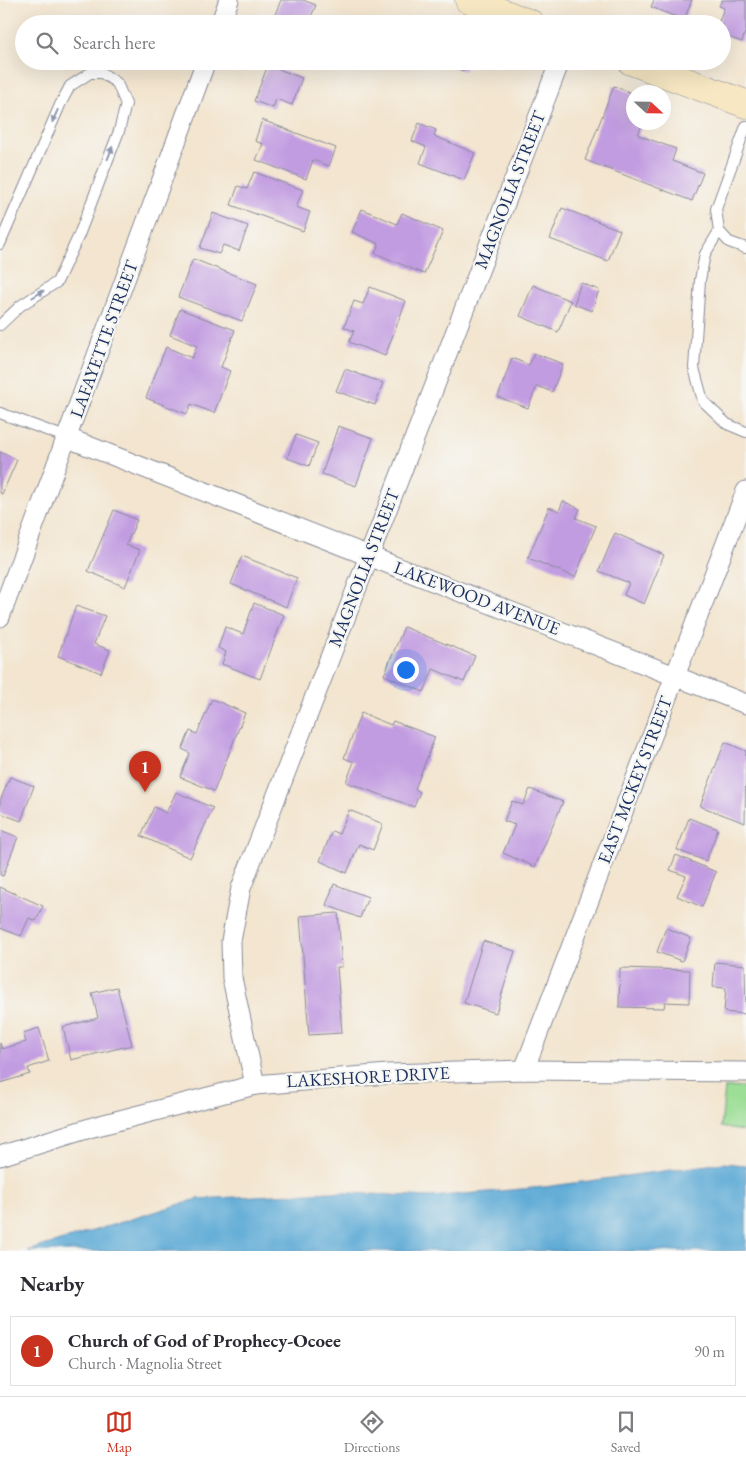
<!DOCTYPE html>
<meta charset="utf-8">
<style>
body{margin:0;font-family:"EB Garamond",serif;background:#f2f2f3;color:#2b2b33}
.compass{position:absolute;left:626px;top:85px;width:45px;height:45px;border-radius:50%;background:#fff;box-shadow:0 5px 20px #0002;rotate:112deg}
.you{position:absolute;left:405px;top:669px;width:18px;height:18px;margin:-12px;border:4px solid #fff;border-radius:50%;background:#1a73e8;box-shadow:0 0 0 8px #1a73e833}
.badge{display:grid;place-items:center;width:32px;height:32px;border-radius:50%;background:#c8321e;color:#fff;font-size:16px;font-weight:700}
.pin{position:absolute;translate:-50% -41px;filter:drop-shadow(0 1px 2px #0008)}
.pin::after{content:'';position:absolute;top:26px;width:18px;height:15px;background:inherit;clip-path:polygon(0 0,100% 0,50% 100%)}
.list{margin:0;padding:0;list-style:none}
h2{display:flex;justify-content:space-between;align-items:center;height:65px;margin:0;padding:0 20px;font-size:21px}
h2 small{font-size:16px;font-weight:400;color:#7c7c81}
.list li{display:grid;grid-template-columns:32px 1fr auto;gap:15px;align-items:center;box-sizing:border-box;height:70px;margin:0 10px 10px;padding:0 10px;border:1px solid #e1e1e2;border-radius:0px}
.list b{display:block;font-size:19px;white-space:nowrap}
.list p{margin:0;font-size:16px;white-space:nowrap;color:#7c7c81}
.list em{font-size:16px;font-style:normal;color:#7c7c81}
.icon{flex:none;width:28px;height:28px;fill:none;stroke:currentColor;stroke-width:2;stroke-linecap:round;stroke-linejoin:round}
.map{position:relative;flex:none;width:746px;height:1251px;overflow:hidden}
.search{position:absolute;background:#fff;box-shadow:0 5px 20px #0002;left:15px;right:15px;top:15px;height:55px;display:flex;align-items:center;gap:12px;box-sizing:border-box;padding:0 18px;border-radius:28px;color:#7c7c81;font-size:19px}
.sheet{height:145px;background:#fff}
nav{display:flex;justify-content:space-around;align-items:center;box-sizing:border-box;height:70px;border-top:1px solid #e1e1e2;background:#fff;font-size:14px;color:#7c7c81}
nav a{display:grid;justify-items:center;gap:2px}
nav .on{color:#c8321e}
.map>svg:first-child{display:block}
</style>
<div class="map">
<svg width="746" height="1251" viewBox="0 0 746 1251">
<rect width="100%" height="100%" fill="#f6f6f2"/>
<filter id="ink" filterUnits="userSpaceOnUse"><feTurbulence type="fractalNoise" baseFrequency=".02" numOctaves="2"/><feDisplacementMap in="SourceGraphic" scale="10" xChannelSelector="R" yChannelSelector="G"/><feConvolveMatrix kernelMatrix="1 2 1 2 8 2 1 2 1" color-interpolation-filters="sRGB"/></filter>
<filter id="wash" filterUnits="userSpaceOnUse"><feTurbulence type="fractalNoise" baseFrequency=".0096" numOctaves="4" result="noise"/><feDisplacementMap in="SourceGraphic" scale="20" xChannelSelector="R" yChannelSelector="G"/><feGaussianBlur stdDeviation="1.12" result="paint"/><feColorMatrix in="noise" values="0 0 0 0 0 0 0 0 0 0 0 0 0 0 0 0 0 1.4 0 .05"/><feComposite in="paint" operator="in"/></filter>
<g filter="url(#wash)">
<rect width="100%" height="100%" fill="#f3e5cf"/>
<path fill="#9cde96" stroke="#5c867a" d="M746 1087V1132L721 1127 725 1088Z"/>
<path fill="#5daad6" stroke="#3c6c9a" d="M723 1163 746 1165V1251H27L197 1199 331 1192 430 1197 544 1187Z"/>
<g id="blocks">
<g fill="#c29ce1">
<path d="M281 0H303L316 5 308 24H271Z"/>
<path d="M654 0H692L684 20 651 7Z"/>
<path d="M722 0H746V30L742 42 722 35V24H718L724 8 719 6Z"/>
<path d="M443 61H468L464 71 443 63Z"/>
<path d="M268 65 302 78 292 105 276 99 273 108 254 101Z"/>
<path d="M614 86 634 94V122H643L638 135 676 149 672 161 703 173 692 201 585 160Z"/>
<path d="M262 120 336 148 329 166 313 160 306 179 256 160 263 144 255 141Z"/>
<path d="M419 123 436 130 434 136 475 153 464 180 420 163 426 147 412 141Z"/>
<path d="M254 172 303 190 296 207 310 212 303 231 231 205 238 186 247 189Z"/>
<path d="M562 208 620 230 608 261 550 239Z"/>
<path d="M362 209 397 224 402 213 443 231 424 274 375 253 379 244 352 232Z"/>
<path d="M213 213 248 226 239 251 223 245 219 254 200 248Z"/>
<path d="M193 259 257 284 242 321 178 297Z"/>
<path d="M581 283 599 290 592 311 574 304Z"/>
<path d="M533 285 571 301 558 332 520 316Z"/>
<path d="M370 287 406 301 385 356 349 342 354 331 344 327 354 301 363 304Z"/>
<path d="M180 309 235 330 221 367 230 371 214 413 191 404 187 414 146 398 166 347 192 358 197 346 170 335Z"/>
<path d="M534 353 563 364 552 392 537 386 528 408 498 397 512 358 529 365Z"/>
<path d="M345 369 383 383 375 405 336 391Z"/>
<path d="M338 426 373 438 356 486 322 474Z"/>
<path d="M296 435 318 443 309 466 287 458Z"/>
<path d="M0 452 17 460 2 494 0 493Z"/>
<path d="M563 501 580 509 576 518 596 526 575 577 528 558 549 507 559 511Z"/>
<path d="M114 510 137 520 126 545 140 550 125 587 88 571Z"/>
<path d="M615 533 664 555 644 604 624 595 629 583 599 571Z"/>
<path d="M242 556 297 578 286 607 231 584Z"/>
<path d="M254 603 284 615 260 679 222 664 226 652 218 648 225 627 243 634Z"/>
<path d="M76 606 105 616 94 644 110 650 101 673 58 656Z"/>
<path d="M404 627 475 656 464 682 433 669 424 692 384 675Z"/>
<path d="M212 699 245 713 214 791 180 777 190 753 182 749 190 731 197 734Z"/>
<path d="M361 713 391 725 393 721 435 737 415 789 420 792 414 807 346 782 354 762 344 758Z"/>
<path d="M725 742 746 751 745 823 700 806Z"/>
<path d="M10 777 34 786 21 821 0 813V801Z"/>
<path d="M530 789 563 802 535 867 503 853 515 825 504 821 512 801 523 805Z"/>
<path d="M176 792 213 808 190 858 141 836 154 807 166 813Z"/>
<path d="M349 810 383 824 373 850 359 844 347 873 320 861 332 831 339 834Z"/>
<path d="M689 818 718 829 706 861 677 850Z"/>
<path d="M0 830 18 837 3 876 0 875Z"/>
<path d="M676 855 716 872 702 907 677 896 686 876 670 870Z"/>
<path d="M334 884 368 897 360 918 326 905Z"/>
<path d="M0 887 43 906 36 921 29 918 21 936 0 928Z"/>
<path d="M338 913 342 967H337L342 1033 309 1035 300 916Z"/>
<path d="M666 928 691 938 682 961 657 952Z"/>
<path d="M483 941 515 951 496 1013 464 1003Z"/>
<path d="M715 962 745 965 746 1014 724 1012 726 988 713 987Z"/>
<path d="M620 968 690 970 689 1003 665 1002 664 1008 619 1007Z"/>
<path d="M117 987 132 1045 71 1060 63 1027 98 1018 92 993Z"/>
<path d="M39 1028 49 1061 28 1068 30 1074 0 1083V1043L2 1049 26 1042 23 1033Z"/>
</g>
</g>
</g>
<g filter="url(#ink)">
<use href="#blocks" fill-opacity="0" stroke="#878a96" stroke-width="1"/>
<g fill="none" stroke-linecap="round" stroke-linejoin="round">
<defs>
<g id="lane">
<path d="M746 126 716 209 719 231 729 242 746 248"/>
<path d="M719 231 705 254 700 280 694 368 703 401 727 424 746 432"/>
<path d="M0 244 60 105 70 86 90 73H102L117 83 126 104 119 131 79 235 57 282 20 306 0 325"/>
<path d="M0 413 68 438"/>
</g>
<g id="street">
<path d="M220 24 229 0"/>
<path d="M68 438 746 704"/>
<path d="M0 617 206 61"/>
<path d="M524 1070 746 491"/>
<path d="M255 1085 232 978 231 941 241 888 560 61"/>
<path d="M0 1156 93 1127 255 1085 388 1074 524 1070 746 1072"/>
</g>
<g id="secondary">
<path d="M469 0 531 24"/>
<path d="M631 61 746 104"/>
</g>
</defs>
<use href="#lane" stroke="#878a96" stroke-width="12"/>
<use href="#street" stroke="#878a96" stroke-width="21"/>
<use href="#secondary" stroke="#878a96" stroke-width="29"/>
<use href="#lane" stroke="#fff" stroke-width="10"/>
<use href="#street" stroke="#fff" stroke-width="19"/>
<use href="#secondary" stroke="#f7e8c3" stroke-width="28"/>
</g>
<defs><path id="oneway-solid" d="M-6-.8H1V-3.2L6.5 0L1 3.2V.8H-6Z" transform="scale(1.25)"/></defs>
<g fill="#8d97ae">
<use href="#oneway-solid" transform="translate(55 116) rotate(114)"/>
<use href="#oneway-solid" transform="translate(110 153) rotate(-69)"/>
<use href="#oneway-solid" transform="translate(38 294) rotate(-32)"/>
</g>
</g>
<g text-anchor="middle" stroke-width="4.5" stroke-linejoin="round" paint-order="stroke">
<g font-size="18" fill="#1b2f5e" stroke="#f6f6f2">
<text transform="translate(510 190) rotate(-69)" y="6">MAGNOLIA STREET</text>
<text transform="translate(104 339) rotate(-70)" y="6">LAFAYETTE STREET</text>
<text transform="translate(364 568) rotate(-69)" y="6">MAGNOLIA STREET</text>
<text transform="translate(477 598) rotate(21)" y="6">LAKEWOOD AVENUE</text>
<text transform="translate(635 780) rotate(-69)" y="6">EAST MCKEY STREET</text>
<text transform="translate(368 1077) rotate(-3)" y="6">LAKESHORE DRIVE</text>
</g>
</g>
</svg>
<svg class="compass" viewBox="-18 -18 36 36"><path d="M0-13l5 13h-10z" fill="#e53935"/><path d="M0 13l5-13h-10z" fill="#7c7c81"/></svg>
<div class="you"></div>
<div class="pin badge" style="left:145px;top:792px">1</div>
<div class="search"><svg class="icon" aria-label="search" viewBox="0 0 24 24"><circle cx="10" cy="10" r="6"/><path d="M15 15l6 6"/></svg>Search here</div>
</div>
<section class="sheet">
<h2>Nearby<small></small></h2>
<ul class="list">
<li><span class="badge">1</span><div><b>Church of God of Prophecy-Ocoee</b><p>Church · Magnolia Street</p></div><em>90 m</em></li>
</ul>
</section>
<nav>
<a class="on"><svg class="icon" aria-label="map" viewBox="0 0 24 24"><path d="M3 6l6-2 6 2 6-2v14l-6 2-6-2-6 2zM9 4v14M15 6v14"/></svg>Map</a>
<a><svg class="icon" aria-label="directions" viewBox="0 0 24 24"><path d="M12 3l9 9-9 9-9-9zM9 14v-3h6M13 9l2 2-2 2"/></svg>Directions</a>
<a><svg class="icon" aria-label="saved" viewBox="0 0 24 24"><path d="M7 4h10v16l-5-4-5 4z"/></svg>Saved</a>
</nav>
